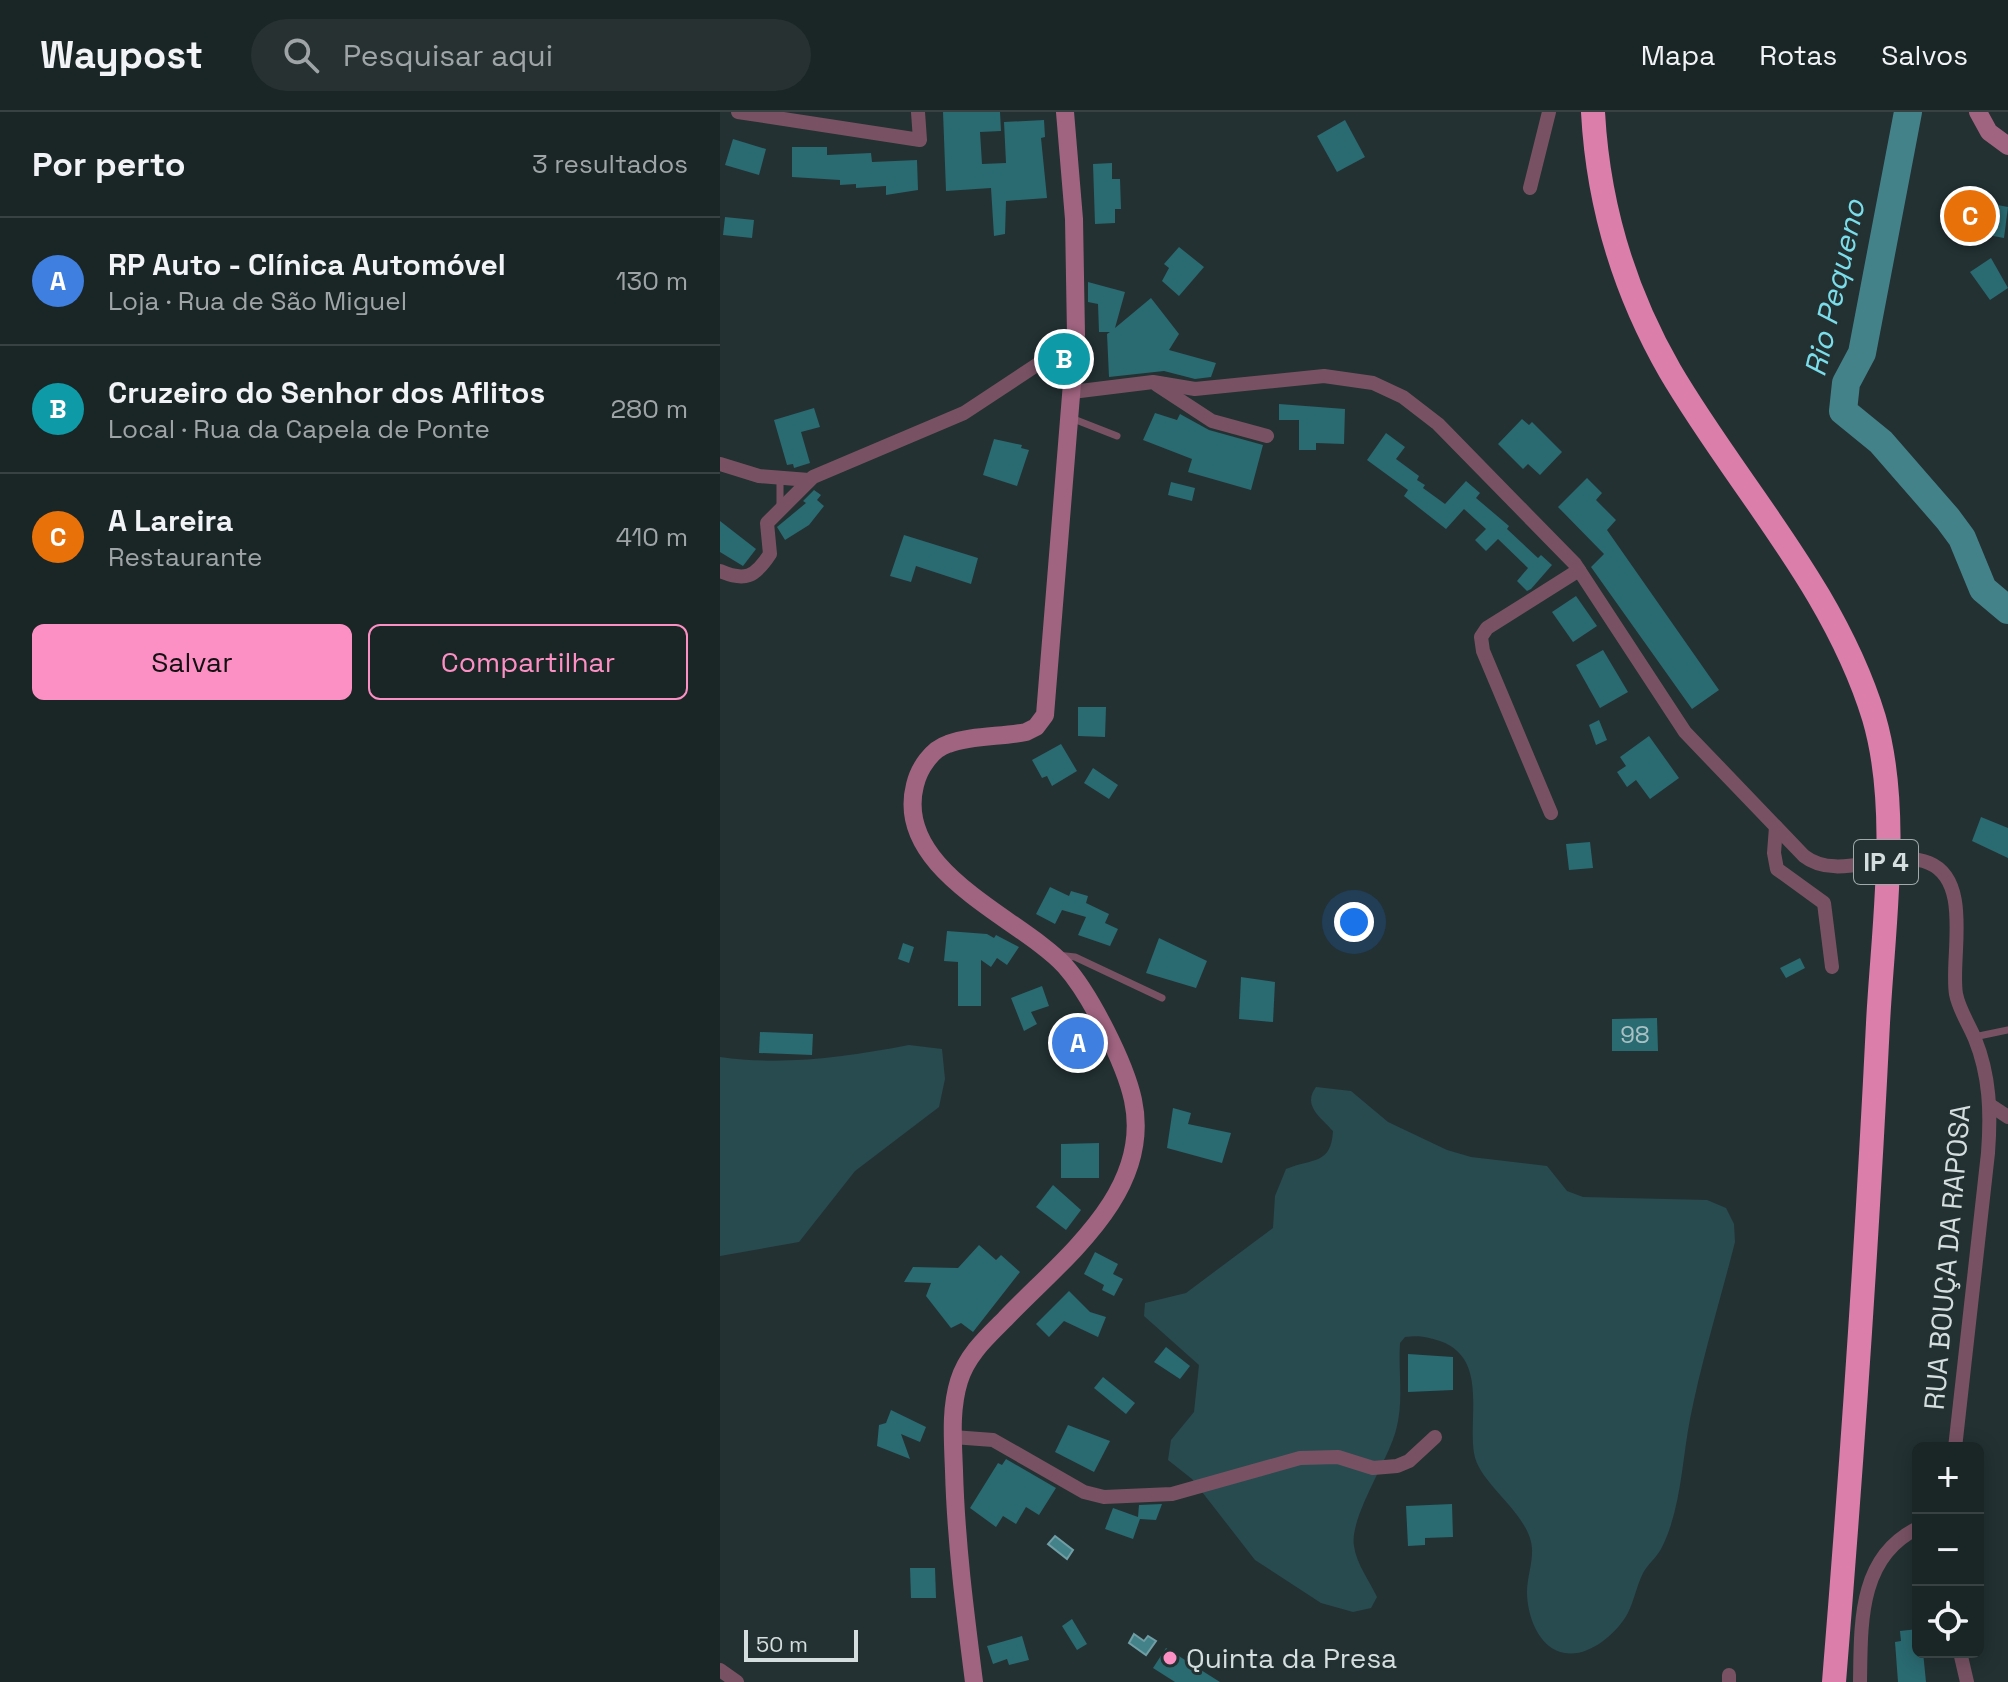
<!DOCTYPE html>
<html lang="pt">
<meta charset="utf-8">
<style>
body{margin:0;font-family:"Space Grotesk",sans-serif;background:#273132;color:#f1f3f6}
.controls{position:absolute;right:24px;bottom:24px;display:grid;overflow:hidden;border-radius:12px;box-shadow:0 4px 20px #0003}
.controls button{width:72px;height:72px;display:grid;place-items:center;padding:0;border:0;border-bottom:2px solid #384243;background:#1a2526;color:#f1f3f6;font:40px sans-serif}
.scale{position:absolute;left:24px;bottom:20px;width:114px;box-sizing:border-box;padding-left:8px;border:4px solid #d5dedf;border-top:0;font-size:22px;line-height:28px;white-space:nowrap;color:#d5dedf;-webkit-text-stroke:6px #233133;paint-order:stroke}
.you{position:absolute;left:634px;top:810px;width:28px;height:28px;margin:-20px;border:6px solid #fff;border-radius:50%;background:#1a73e8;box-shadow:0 0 0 12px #1a73e833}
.badge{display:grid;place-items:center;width:52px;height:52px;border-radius:50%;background:#fc8fc3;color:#fff;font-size:26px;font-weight:700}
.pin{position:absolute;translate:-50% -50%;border:4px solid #fff;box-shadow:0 2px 8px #0006}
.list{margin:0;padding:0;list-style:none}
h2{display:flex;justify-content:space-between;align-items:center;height:104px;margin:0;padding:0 32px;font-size:34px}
h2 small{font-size:26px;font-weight:400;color:#9fa5a7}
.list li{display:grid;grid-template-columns:52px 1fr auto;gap:24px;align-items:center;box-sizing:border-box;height:128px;padding:0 32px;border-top:2px solid #384243}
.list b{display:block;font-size:30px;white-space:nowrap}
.list p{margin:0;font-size:26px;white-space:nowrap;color:#9fa5a7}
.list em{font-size:26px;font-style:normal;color:#9fa5a7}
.actions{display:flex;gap:16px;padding:24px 32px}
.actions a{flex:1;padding:18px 0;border:2px solid #fc8fc3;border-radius:12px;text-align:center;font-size:28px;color:#fc8fc3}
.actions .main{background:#fc8fc3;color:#111}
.icon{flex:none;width:44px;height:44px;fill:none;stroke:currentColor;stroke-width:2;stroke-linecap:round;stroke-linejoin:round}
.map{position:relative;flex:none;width:1288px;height:1570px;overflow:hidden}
header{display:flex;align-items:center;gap:48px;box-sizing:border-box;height:112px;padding:0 40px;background:#1a2526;border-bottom:2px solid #384243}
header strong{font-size:38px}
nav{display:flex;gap:44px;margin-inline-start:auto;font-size:28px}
.search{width:560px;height:72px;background:#273132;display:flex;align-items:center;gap:20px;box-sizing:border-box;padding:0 28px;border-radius:44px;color:#9fa5a7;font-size:30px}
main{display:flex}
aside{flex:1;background:#1a2526}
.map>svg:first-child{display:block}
</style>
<header>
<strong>Waypost</strong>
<div class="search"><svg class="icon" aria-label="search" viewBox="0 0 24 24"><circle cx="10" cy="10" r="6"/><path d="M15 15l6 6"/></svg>Pesquisar aqui</div>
<nav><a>Mapa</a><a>Rotas</a><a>Salvos</a></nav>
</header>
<main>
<aside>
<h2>Por perto<small>3 resultados</small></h2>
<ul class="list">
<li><span class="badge" style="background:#3f7fe0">A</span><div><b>RP Auto - Clínica Automóvel</b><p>Loja · Rua de São Miguel</p></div><em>130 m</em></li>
<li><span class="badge" style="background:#0f9aa8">B</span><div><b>Cruzeiro do Senhor dos Aflitos</b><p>Local · Rua da Capela de Ponte</p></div><em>280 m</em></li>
<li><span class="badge" style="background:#e8710a">C</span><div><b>A Lareira</b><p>Restaurante</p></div><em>410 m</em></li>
</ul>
<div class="actions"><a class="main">Salvar</a><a>Compartilhar</a></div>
</aside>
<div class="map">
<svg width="1288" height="1570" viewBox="0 0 1288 1570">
<rect width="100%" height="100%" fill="#233133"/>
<g fill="#284b50">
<path d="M189 933 222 937 225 967 219 995 135 1059 79 1130 0 1144V945C64 954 126 945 189 933Z"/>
<path d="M596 975 631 979 668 1010 727 1038 751 1045 827 1054 847 1079 863 1085 987 1088 1006 1096 1014 1112 1015 1130C1000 1189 982 1247 970 1307 962 1348 961 1399 941 1437 936 1446 928 1452 923 1461 916 1475 913 1494 905 1506 893 1524 868 1545 845 1541 819 1537 807 1504 807 1480 807 1462 816 1444 810 1426 799 1394 758 1369 754 1341 748 1303 768 1246 720 1229 707 1225 699 1223 685 1225L680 1231C678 1260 684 1289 676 1318 668 1349 629 1406 634 1434 636 1451 650 1470 657 1485L651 1496 633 1500 601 1491 535 1448 472 1367 448 1348 451 1328 474 1300 479 1253 424 1204 425 1191 466 1181 553 1116 555 1084 566 1057C593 1046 611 1053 613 1019 601 1005 582 994 596 975Z"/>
</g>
<g fill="#44828a" stroke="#709ea4" stroke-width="2">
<path d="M335 1424 353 1438 347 1447 328 1432Z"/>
<path d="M414 1522 424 1529 428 1524 436 1529 426 1543 409 1531Z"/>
</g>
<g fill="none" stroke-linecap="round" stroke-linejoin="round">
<path stroke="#44828a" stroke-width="28" d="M1188 0 1142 241 1126 271 1123 299 1161 330 1228 407 1242 426 1263 477 1288 498"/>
</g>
<g fill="#2a6a71">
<path d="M223 0H280L281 19 260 20 262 52 286 51 284 10 324 8 325 25 321 26 327 86 286 89 285 122 274 124 271 76 226 79Z"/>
<path d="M625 8 645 45 617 60 597 24Z"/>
<path d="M13 27 46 37 39 63 5 53Z"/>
<path d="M72 35H107V43L151 41 152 50 197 48 198 78 166 83V74L136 76V72L120 73V68L72 65Z"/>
<path d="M392 51V67H400L401 97H395V111L375 112 373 52Z"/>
<path d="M1241 86 1288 95 1284 126 1235 117Z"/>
<path d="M5 105 34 108 32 126 3 123Z"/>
<path d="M459 135 484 155 459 184 442 169 449 156 444 152Z"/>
<path d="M1271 146 1288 176 1270 188 1250 160Z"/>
<path d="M368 170 405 180 395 216 431 186 459 222 449 238 496 251 491 265 475 267 444 259 389 265 387 222 390 220H379L378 192 368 190Z"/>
<path d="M559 292 625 297 624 332 596 331V338H579V308H559Z"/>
<path d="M94 296 100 315 81 320 90 351 74 356 73 352 67 353 54 308Z"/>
<path d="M435 301 457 308 460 302 489 318 543 333 531 378 468 360 472 347 423 328Z"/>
<path d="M802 307 809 313 812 310 842 340 820 363 808 352 803 357 778 332Z"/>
<path d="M666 321 685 335 676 347 699 364 697 368 705 373 703 376 725 392 746 369 760 381 756 386 789 414 787 417 818 446 821 443 832 453 811 477 807 479 797 469 808 456 778 427 766 439 755 428 766 417 744 397 726 417 684 384 688 378 647 348Z"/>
<path d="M274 327 302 333 301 336 309 338 297 374 263 363Z"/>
<path d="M867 366 882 381 876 388 896 408 887 418 999 578 972 597 871 455 884 442 838 395Z"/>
<path d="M451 370 475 376 472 389 448 383Z"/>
<path d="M94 378 101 383 97 388 104 394 89 413 65 428 57 415 86 391 83 389Z"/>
<path d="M0 409 36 437 23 454 0 440Z"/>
<path d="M184 423 258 446 251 472 196 454 191 470 170 464Z"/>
<path d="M856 484 877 514 853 530 832 500Z"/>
<path d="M883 538 908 580 880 596 856 553Z"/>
<path d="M358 595H386L385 625 358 624Z"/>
<path d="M879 608 887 628 876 633 869 613Z"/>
<path d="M929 624 959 666 930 687 916 668 907 675 897 660 906 654 900 645Z"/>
<path d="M341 632 357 659 332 674 327 664 322 666 312 648Z"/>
<path d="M373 656 398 673 389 687 364 671Z"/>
<path d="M1261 705 1288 716V746L1252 729Z"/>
<path d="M870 730 873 756 849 758 846 732Z"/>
<path d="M330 775 349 784 351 779 368 784 366 791 389 802 385 811 398 817 390 834 358 823 366 805 342 798 335 812 316 802Z"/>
<path d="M227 819 267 822 274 826 276 823 299 835 287 853 277 846 271 855 261 848V894H238V850L224 849Z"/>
<path d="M439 826 487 849 476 876 426 861Z"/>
<path d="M183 831 194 835 189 851 178 847Z"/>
<path d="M1080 846 1085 856 1066 866 1060 856Z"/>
<path d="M521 865 555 870 553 910 519 907Z"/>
<path d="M322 874 329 894 311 900 317 912 304 919 291 886Z"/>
<path d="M937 906 938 939H892V907Z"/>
<path d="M360 909 377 942 355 954 338 953 333 943 346 936 338 921Z"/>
<path d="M40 920 93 922 92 943 39 941Z"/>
<path d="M453 996 471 1001 468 1012 511 1021 502 1051 447 1036Z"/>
<path d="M379 1031V1066H341V1032Z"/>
<path d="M333 1073 361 1098 346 1118 316 1095Z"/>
<path d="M259 1133 276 1148 281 1143 300 1160 253 1220 241 1211 231 1216 206 1184 211 1171 184 1170 193 1155 238 1156Z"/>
<path d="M375 1140 398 1152 393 1162 403 1167 394 1184 382 1178 384 1173 364 1162Z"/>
<path d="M349 1179 370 1200 386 1205 378 1225 344 1209 329 1225 316 1212Z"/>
<path d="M446 1235 470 1254 460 1267 434 1250Z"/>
<path d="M688 1242 733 1245V1278L688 1280Z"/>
<path d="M383 1265 415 1291 406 1302 374 1276Z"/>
<path d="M171 1298 206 1315 200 1330 181 1322 190 1347 157 1334 159 1313 166 1311Z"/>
<path d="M348 1313 390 1329 374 1360 335 1340Z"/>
<path d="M286 1347 336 1376 319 1403 306 1395 296 1412 283 1404 276 1415 250 1396 278 1351 282 1353Z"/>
<path d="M442 1392 436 1408 420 1407 413 1427 385 1417 393 1396 418 1405 419 1393Z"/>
<path d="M732 1392 733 1425 705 1426V1433L688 1434 686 1394Z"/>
<path d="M190 1456H215L216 1486H191Z"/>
<path d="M352 1507 367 1532 357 1538 342 1514Z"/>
<path d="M1198 1517V1540H1203L1206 1570H1178L1175 1530 1181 1529 1180 1519Z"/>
<path d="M302 1524 309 1548 289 1553 287 1547 273 1552 267 1534Z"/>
<path d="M446 1536 500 1570H455L433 1556Z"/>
</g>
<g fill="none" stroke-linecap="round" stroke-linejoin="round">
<g stroke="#785263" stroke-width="7">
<path d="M351 306 397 324"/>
<path d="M60 366V394"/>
<path d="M337 843 355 845 442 886"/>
<path d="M1254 925 1288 918"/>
</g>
<g stroke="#785263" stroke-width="14">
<path d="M18 0 200 28 198 0"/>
<path d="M810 76 829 0"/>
<path d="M319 252 337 255 353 264"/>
<path d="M437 273 492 309 547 324"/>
<path d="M352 280 433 270 475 277 604 264 653 271 683 285 718 312 855 452 965 620 1084 744C1118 771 1172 735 1209 751 1253 769 1230 847 1236 882 1239 898 1249 912 1255 927 1270 964 1271 1001 1268 1041L1235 1336"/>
<path d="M0 352 39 364 89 368"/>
<path d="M0 459C25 470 35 465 50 442L47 411 93 365 244 301 356 227"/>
<path d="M831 701 763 539 761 525 767 516 859 458"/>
<path d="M1056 715 1054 741 1057 757 1104 791 1112 855"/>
<path d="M1270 993 1288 1005"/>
<path d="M233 1325 273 1328 364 1380 384 1385 452 1382 580 1346 618 1345 653 1356 677 1354 689 1349 715 1325"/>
<path d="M1240 1540 1247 1570"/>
<path d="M0 1558 17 1570"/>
<path d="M1009 1570V1563"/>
<path d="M1140 1570C1141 1512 1138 1445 1198 1416"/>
</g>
<g stroke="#a06480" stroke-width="18">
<path d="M1258 0 1269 20 1288 34"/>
<path d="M254 1570C245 1500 236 1430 234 1359 233 1329 230 1298 239 1269 247 1243 266 1226 285 1207 342 1147 433 1081 413 988 405 951 370 882 345 854 301 806 173 759 195 673 199 656 212 637 228 632 252 623 281 625 306 620L316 615 325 603 356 222 354 107 345 0"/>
</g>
<path stroke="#db7eaa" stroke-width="24" d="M873 0C878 92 904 179 950 259 1018 375 1114 475 1154 606 1181 698 1163 815 1158 911 1147 1131 1132 1351 1114 1570"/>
</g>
<circle fill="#fc8fc3" stroke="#233133" stroke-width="3" cx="450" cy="1546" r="8"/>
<g text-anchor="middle" stroke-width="6" stroke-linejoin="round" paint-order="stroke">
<g font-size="24" fill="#aac1c4">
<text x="915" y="931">98</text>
</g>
<rect fill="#233133" stroke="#a0aaab" stroke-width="2" x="1134" y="728" width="64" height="44" rx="6"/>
<g font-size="26" font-weight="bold" fill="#d5dedf">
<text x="1166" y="759">IP 4</text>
</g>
<g font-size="28" fill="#d5dedf" stroke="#233133">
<text transform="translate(1227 1145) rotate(-85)" y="10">RUA BOUÇA DA RAPOSA</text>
</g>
<g font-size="28" fill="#d5dedf" stroke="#233133" text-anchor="start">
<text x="466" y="1556">Quinta da Presa</text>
</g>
<g font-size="30" font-style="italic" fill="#7adde9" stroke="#233133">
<text transform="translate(1115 176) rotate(-77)" y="10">Rio Pequeno</text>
</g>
</g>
</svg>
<div class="controls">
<button>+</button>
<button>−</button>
<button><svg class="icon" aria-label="locate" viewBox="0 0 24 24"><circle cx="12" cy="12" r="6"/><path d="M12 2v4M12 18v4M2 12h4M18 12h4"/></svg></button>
</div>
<div class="scale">50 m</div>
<div class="you"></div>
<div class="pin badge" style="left:358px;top:931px;background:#3f7fe0">A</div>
<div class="pin badge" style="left:344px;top:247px;background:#0f9aa8">B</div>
<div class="pin badge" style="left:1250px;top:104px;background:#e8710a">C</div>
</div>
</main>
